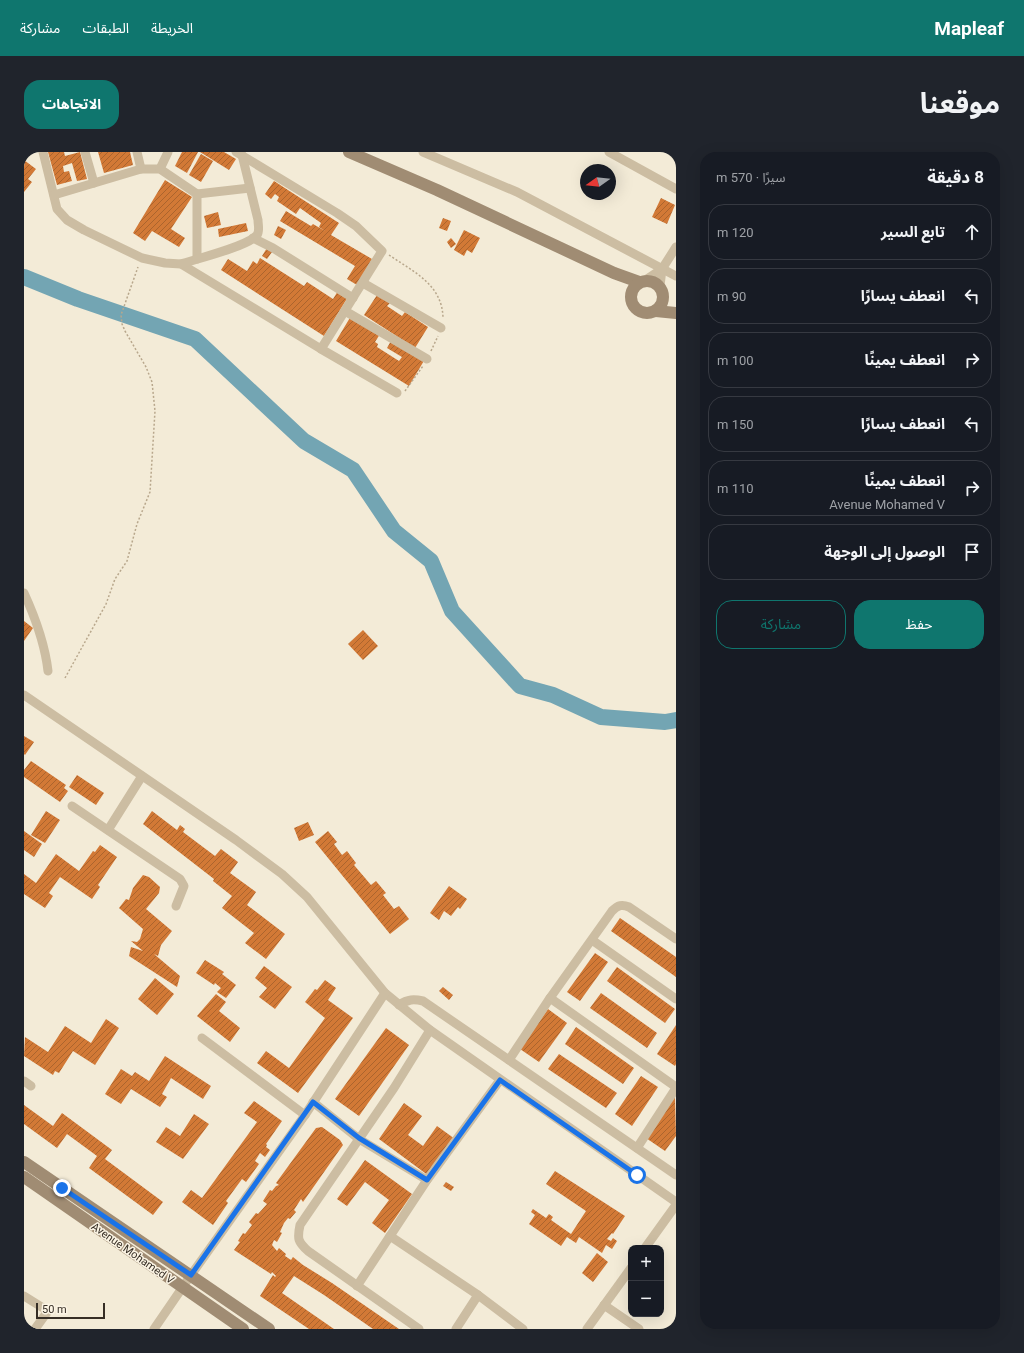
<!DOCTYPE html>
<html lang="ar">
<meta charset="utf-8">
<style>
body{margin:0;font-family:Roboto,"Noto Sans Arabic",sans-serif;background:#20242c;color:#f1f3f6;direction:rtl}
.controls{position:absolute;right:12px;bottom:12px;display:grid;overflow:hidden;border-radius:8px;box-shadow:0 4px 16px #0002}
.controls button{width:36px;height:36px;display:grid;place-items:center;padding:0;border:0;border-bottom:1px solid #363941;background:#171b24;color:#f1f3f6;font:20px sans-serif}
.compass{position:absolute;left:556px;top:12px;width:36px;height:36px;border-radius:50%;background:#171b24;box-shadow:0 4px 16px #0002;rotate:255deg}
.scale{position:absolute;left:12px;bottom:10px;width:69px;box-sizing:border-box;padding-left:4px;border:2px solid #362e25;border-top:0;font-size:11px;line-height:14px;white-space:nowrap;color:#362e25;-webkit-text-stroke:3px #fbf4e4;paint-order:stroke}
.stop{position:absolute;width:12px;height:12px;margin:-9px;border:3px solid #1a73e8;border-radius:50%;background:#fff}
.stop.end{background:#1a73e8;border-color:#fff;box-shadow:0 1px 4px #0008}
.list{margin:0;padding:0;list-style:none}
h2{display:flex;justify-content:space-between;align-items:center;height:52px;margin:0;padding:0 16px;font-size:17px}
h2 small{font-size:13px;font-weight:400;color:#9ea1a6}
.list li{display:grid;grid-template-columns:26px 1fr auto;gap:12px;align-items:center;box-sizing:border-box;height:56px;margin:0 8px 8px;padding:0 8px;border:1px solid #363941;border-radius:16px}
.list b{display:block;font-size:15px;white-space:nowrap}
.list p{margin:0;font-size:13px;white-space:nowrap;color:#9ea1a6}
.list em{font-size:13px;font-style:normal;color:#9ea1a6}
.actions{display:flex;gap:8px;padding:12px 16px}
.actions a{flex:1;padding:9px 0;border:1px solid #0f766e;border-radius:16px;text-align:center;font-size:14px;color:#0f766e}
.actions .main{background:#0f766e;color:#fff}
.icon{flex:none;width:22px;height:22px;fill:none;stroke:currentColor;stroke-width:2;stroke-linecap:round;stroke-linejoin:round}
.map{position:relative;flex:none;width:652px;height:1177px;overflow:hidden;direction:ltr;border-radius:16px}
header{display:flex;align-items:center;gap:24px;box-sizing:border-box;height:56px;padding:0 20px;background:#0f766e;color:#fff}
header strong{font-size:19px}
nav{display:flex;gap:22px;margin-inline-start:auto;font-size:14px}
.intro{display:flex;align-items:center;justify-content:space-between;box-sizing:border-box;height:96px;padding:0 24px}
h1{margin:0;font-size:28px}
.button{padding:10px 18px;border-radius:16px;background:#0f766e;color:#fff;font-size:14px;font-weight:700}
main{display:flex;gap:24px;padding:0 24px}
aside{flex:1;background:#171b24;border-radius:16px;box-shadow:0 4px 16px #0002}
.map>svg:first-child{display:block}
</style>
<header>
<strong>Mapleaf</strong>
<nav><a>الخريطة</a><a>الطبقات</a><a>مشاركة</a></nav>
</header>
<div class="intro"><h1>موقعنا</h1><a class="button">الاتجاهات</a></div>
<main>
<aside>
<h2>8 دقيقة<small>سيرًا · 570 m</small></h2>
<ul class="list">
<li><svg class="icon" aria-label="ahead" viewBox="0 0 24 24"><path d="M12 20V5M6 11l6-6 6 6"/></svg><div><b>تابع السير</b></div><em>120 m</em></li>
<li><svg class="icon" aria-label="left" viewBox="0 0 24 24"><path d="M17 20v-9H6M10 6l-5 5 5 5"/></svg><div><b>انعطف يسارًا</b></div><em>90 m</em></li>
<li><svg class="icon" aria-label="right" viewBox="0 0 24 24"><path d="M7 20v-9h11M14 6l5 5-5 5"/></svg><div><b>انعطف يمينًا</b></div><em>100 m</em></li>
<li><svg class="icon" aria-label="left" viewBox="0 0 24 24"><path d="M17 20v-9H6M10 6l-5 5 5 5"/></svg><div><b>انعطف يسارًا</b></div><em>150 m</em></li>
<li><svg class="icon" aria-label="right" viewBox="0 0 24 24"><path d="M7 20v-9h11M14 6l5 5-5 5"/></svg><div><b>انعطف يمينًا</b><p>Avenue Mohamed V</p></div><em>110 m</em></li>
<li><svg class="icon" aria-label="arrive" viewBox="0 0 24 24"><path d="M6 21V4h12l-3 4 3 4H6"/></svg><div><b>الوصول إلى الوجهة</b></div></li>
</ul>
<div class="actions"><a class="main">حفظ</a><a>مشاركة</a></div>
</aside>
<div class="map">
<svg width="652" height="1177" viewBox="0 0 652 1177">
<defs>
<pattern id="building-hatch" width="6" height="6" patternUnits="userSpaceOnUse"><rect width="6" height="6" fill="#d27936"/><path d="M-1 1l2-2M0 6l6-6M5 7l2-2" fill="none" stroke="#ab642d"/></pattern>
</defs>
<rect width="100%" height="100%" fill="#f3ebd7"/>
<g fill="none" stroke-linecap="round" stroke-linejoin="round">
<path stroke="#73a5b3" stroke-width="16" d="M0 125 54 147 171 187 280 289 329 318 370 379 407 409 428 459 496 534 529 543 577 565 641 570 652 568"/>
</g>
<g fill="url(#building-hatch)">
<path d="M0 0H7L0 8 12 17 4 27 8 30 0 40Z"/>
<path d="M24 0H40L41 4 56 0 63 27 53 29 48 11 39 14 40 20 45 19 48 29 33 33Z"/>
<path d="M74 0H106L109 13 80 21Z"/>
<path d="M158 0H174L163 21 151 14Z"/>
<path d="M176 0H200L212 7 205 18Z"/>
<path d="M177 2 189 9 177 30 165 23Z"/>
<path d="M141 28 168 45 147 77 161 86 155 95 128 79 121 89 109 81Z"/>
<path d="M250 29 315 71 307 83 348 107 333 133 323 127 331 114 256 69 262 59 287 74 289 72 301 79 295 75 297 71 276 56 272 62 253 49 255 45 251 42 247 47 241 42Z"/>
<path d="M637 46 651 53 643 72 628 65Z"/>
<path d="M194 60 197 73 183 76 180 64Z"/>
<path d="M419 66 427 69 423 79 415 76Z"/>
<path d="M222 71 224 79 195 85 194 77Z"/>
<path d="M254 74 262 78 257 87 250 83Z"/>
<path d="M440 78 456 86 448 101 443 98 440 104 430 98Z"/>
<path d="M427 86 432 92 427 96 423 90Z"/>
<path d="M243 96 248 100 243 107 238 104Z"/>
<path d="M236 106 280 134 283 130 309 147 314 139 324 145 300 184 197 118 204 107 223 119 229 109 233 112Z"/>
<path d="M353 143 366 151 363 154 378 164 381 160 404 175 391 196 340 163Z"/>
<path d="M327 164 356 182 351 190 354 192 353 195 375 209 378 205 363 196 368 187 401 207 385 234 312 189Z"/>
<path d="M0 469 9 476 0 489Z"/>
<path d="M339 478 354 494 339 508 324 492Z"/>
<path d="M0 584 10 590 1 603 0 602Z"/>
<path d="M7 609 42 633 40 636 44 639 36 650 0 625V618Z"/>
<path d="M53 623 80 641 72 653 45 635Z"/>
<path d="M22 659 36 668 21 691 7 683Z"/>
<path d="M128 659 153 678 156 673 161 677 159 680 191 704 197 697 214 710 206 721 232 740 223 753 261 782 242 807 221 791 230 781 198 756 208 744 189 729 190 727 119 672Z"/>
<path d="M284 670 290 683 275 689 270 676Z"/>
<path d="M0 679 18 692 10 705 0 698Z"/>
<path d="M304 679 313 690 310 692 318 703 323 699 332 711 330 713 347 733 352 729 362 741 359 743 370 757 375 754 385 767 366 782 291 690Z"/>
<path d="M76 693 93 705 74 733 76 735 68 747 36 725 25 741 29 744 21 756 0 742V722L12 731 32 702 55 719 69 699 71 700Z"/>
<path d="M119 723 125 725 136 735 135 741 122 757 148 779 137 793 134 804 130 802 156 824 153 835 105 804 107 795 119 799 107 789 113 790 116 787 119 777 95 756 102 747 105 748 109 736Z"/>
<path d="M425 734 443 747 436 757 434 755 427 764 420 759 415 768 406 761Z"/>
<path d="M596 766 652 805V825L587 779Z"/>
<path d="M571 801 584 810 556 849 543 840Z"/>
<path d="M181 808 200 820 198 822 212 833 202 846 193 840 197 836 191 831 190 833 172 821Z"/>
<path d="M240 814 268 835 251 857 235 845 243 836 231 826Z"/>
<path d="M593 815 651 857 641 871 583 829Z"/>
<path d="M131 826 150 842 133 863 114 847Z"/>
<path d="M301 828 312 836 304 848 329 866 274 941 233 911 242 899 265 916 301 866 281 850 291 837 293 838Z"/>
<path d="M419 835 429 843 425 848 415 839Z"/>
<path d="M577 841 633 881 623 896 566 856Z"/>
<path d="M192 842 202 850 195 859 216 876 206 890 173 864Z"/>
<path d="M524 857 543 871 515 910 496 897Z"/>
<path d="M82 867 95 876 71 913 49 899 35 921 31 919 29 923 0 904 1 885 24 900 41 874 67 891Z"/>
<path d="M652 873V912L651 914 633 902Z"/>
<path d="M552 875 610 916 599 932 541 892Z"/>
<path d="M362 876 385 893 335 964 311 947Z"/>
<path d="M535 902 593 941 582 956 524 917Z"/>
<path d="M141 904 187 934 179 947 147 926 138 942 143 945 136 955 107 937 97 952 81 942 97 917 108 924 111 920 125 929Z"/>
<path d="M617 924 634 935 608 974 591 962Z"/>
<path d="M651 945 652 984 641 999 622 986Z"/>
<path d="M230 949 258 969 242 992 243 993 242 995 246 998 241 1005 236 1001 231 1009 235 1012 222 1030 218 1027 202 1049 204 1051 189 1073 158 1050 167 1038 178 1046 233 970 220 961Z"/>
<path d="M380 951 398 964 384 983 399 994 413 974 431 987 405 1024 355 987Z"/>
<path d="M0 953 29 974 38 961 88 998 81 1007 139 1050 129 1063 65 1016 73 1004 43 982 33 996 0 972Z"/>
<path d="M170 962 185 972 159 1007 132 990 142 975 156 984Z"/>
<path d="M298 975 316 988 319 993 279 1050 277 1047 270 1058 272 1060 266 1067 264 1066 260 1071 256 1080 258 1081 253 1090 250 1088 248 1093 253 1099 255 1096 262 1102 261 1104 267 1108 269 1105 279 1113 308 1131 375 1177H349L300 1143 270 1124 258 1141 310 1177H285L236 1144 249 1123 251 1125 252 1124 248 1120 247 1122 210 1098 216 1090 214 1089 219 1081 221 1082 228 1073 225 1070 232 1061 234 1062 243 1052 239 1049 246 1038 248 1039 252 1034 255 1033 252 1031 292 976Z"/>
<path d="M341 1008 388 1042 361 1081 348 1071 365 1048 341 1030 323 1054 313 1047Z"/>
<path d="M531 1019 601 1064 589 1082 588 1081 583 1087 587 1089 589 1086 593 1089 588 1097 582 1093 578 1101 555 1085 552 1091 543 1085 537 1094 505 1072 511 1063 507 1060 509 1057 522 1066 525 1062 529 1065 527 1068 547 1082 562 1059 522 1032Z"/>
<path d="M422 1030 430 1035 427 1039 419 1034Z"/>
<path d="M573 1101 584 1110 569 1130 558 1121Z"/>
</g>
<g fill="none" stroke-linecap="round" stroke-linejoin="round">
<g stroke="#b8a78c" stroke-width="1.5" stroke-dasharray="2 2" stroke-linecap="butt">
<path d="M365 103C390 120 419 133 419 167"/>
<path d="M407 199 414 184"/>
<path d="M381 239 399 214"/>
<path d="M41 526 82 452 91 427 103 409 113 372 126 340 131 259 128 230 122 215 101 179 98 172 97 163 114 115"/>
</g>
<g stroke="#ccbda2" stroke-width="9">
<path d="M19 0 33 57 43 68 60 78 118 106 141 111 157 112 297 197 358 99 332 74 313 61 212 0"/>
<path d="M61 0 70 31"/>
<path d="M399 0 493 40 652 124"/>
<path d="M585 0 652 37"/>
<path d="M117 17H136L173 42 226 36"/>
<path d="M136 17 144 0"/>
<path d="M173 42V107"/>
<path d="M30 43 117 17 113 0"/>
<path d="M229 86 249 96 329 146"/>
<path d="M157 112C172 107 225 94 233 83 236 79 234 73 234 68L218 3"/>
<path d="M620 129 638 117 652 95"/>
<path d="M339 131 417 176"/>
<path d="M636 134 638 117"/>
<path d="M321 159 403 207"/>
<path d="M297 197 373 241"/>
<path d="M0 441C11 465 21 493 24 519"/>
<path d="M0 543 212 688 258 722 283 745 361 841 406 878 652 1050"/>
<path d="M48 654 156 727 160 734 152 754"/>
<path d="M84 678 118 624"/>
<path d="M568 788 652 847"/>
<path d="M526 846 652 935"/>
<path d="M375 853C384 847 390 847 399 849L652 1023"/>
<path d="M178 886 281 963"/>
<path d="M485 908 526 846 588 759C594 753 598 752 605 755L652 787"/>
<path d="M0 929 7 934"/>
<path d="M289 950 335 987 403 1028"/>
<path d="M613 996 652 936"/>
<path d="M366 1084 454 1143 499 1177"/>
<path d="M621 1096 652 1053"/>
<path d="M333 1134 403 1028 476 928"/>
<path d="M0 1144 24 1159 11 1177"/>
<path d="M580 1153 615 1177"/>
<path d="M130 1177 167 1123 281 963 361 841"/>
<path d="M395 1177 284 1099C274 1090 273 1087 276 1073L370 936 406 878"/>
<path d="M432 1177 454 1143"/>
<path d="M563 1177 607 1116"/>
</g>
<g stroke="#a08c73" stroke-width="12">
<path d="M325 0 413 38 590 121 615 130"/>
<circle cx="623" cy="145" r="16"/>
<path d="M632 159 652 161"/>
<path d="M0 1010 245 1177"/>
<path d="M0 1025 219 1177"/>
</g>
</g>
<g fill="none" stroke-linecap="round" stroke-linejoin="round">
<path stroke="#1a73e8" stroke-width="5" d="M38 1036 167 1123 289 950 335 986 403 1028 476 928 613 1023"/>
</g>
<g text-anchor="middle" stroke-width="3" stroke-linejoin="round" paint-order="stroke">
<g font-size="11" fill="#362e25" stroke="#fbf4e4">
<text transform="translate(109 1101) rotate(35)" y="4">Avenue Mohamed V</text>
</g>
</g>
</svg>
<div class="controls">
<button>+</button>
<button>−</button>
</div>
<svg class="compass" viewBox="-18 -18 36 36"><path d="M0-13l5 13h-10z" fill="#e53935"/><path d="M0 13l5-13h-10z" fill="#9ea1a6"/></svg>
<div class="scale">50 m</div>
<div class="stop" style="left:613px;top:1023px"></div>
<div class="stop end" style="left:38px;top:1036px"></div>
</div>
</main>
